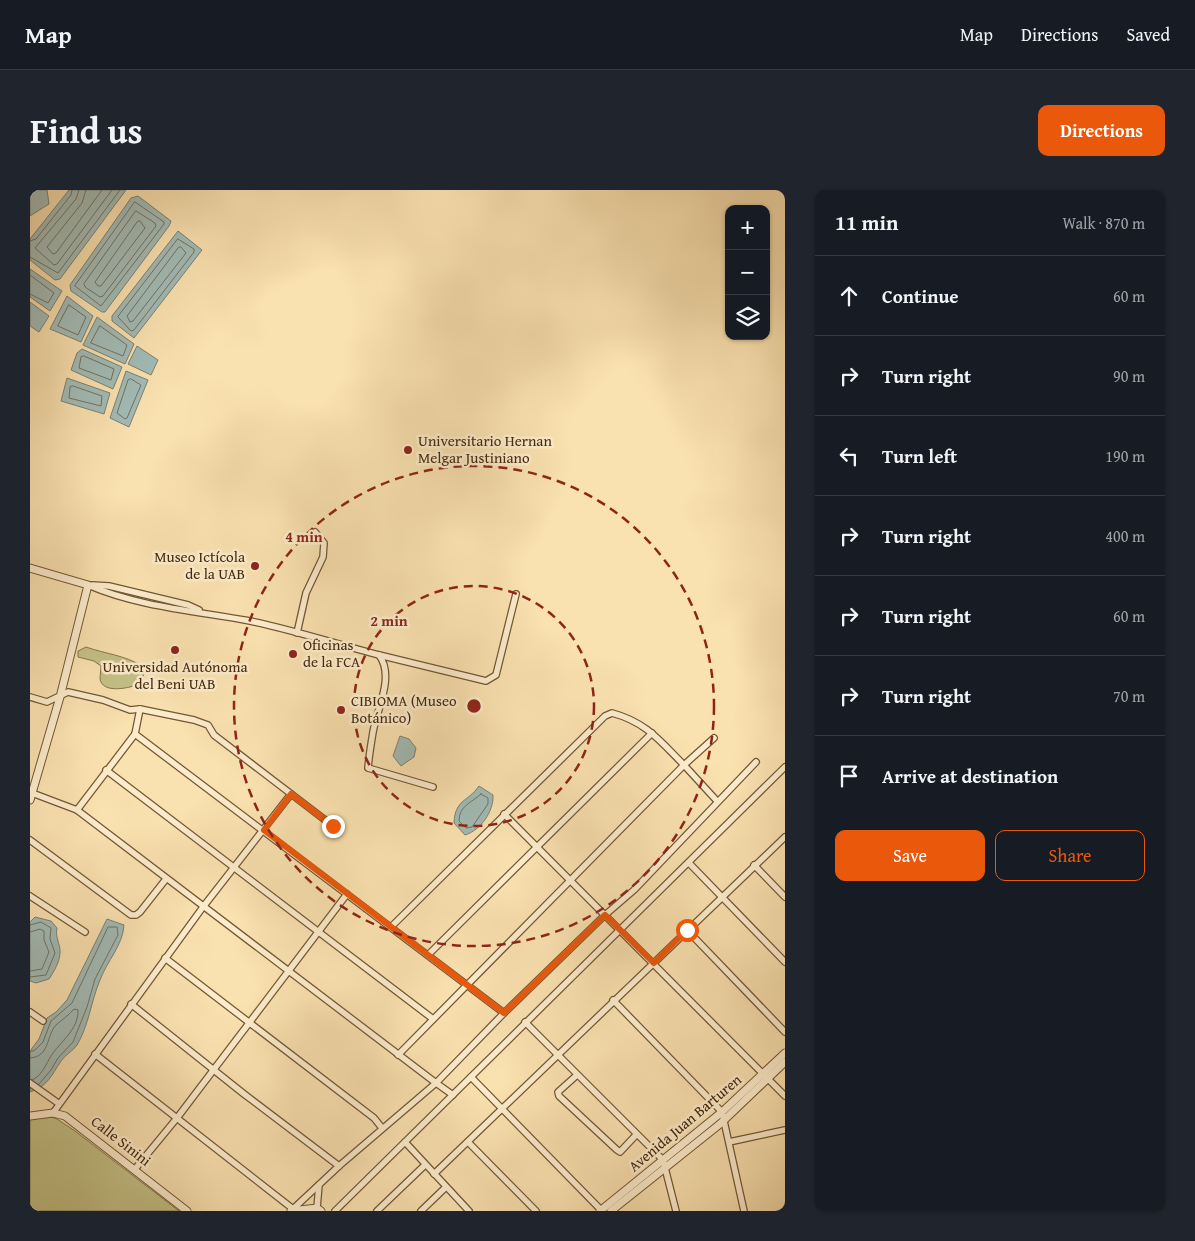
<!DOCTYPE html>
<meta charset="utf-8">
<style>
body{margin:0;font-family:"Gentium Book Plus",serif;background:#20242c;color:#f1f3f6}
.controls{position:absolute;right:15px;top:15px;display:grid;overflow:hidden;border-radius:10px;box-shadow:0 1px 4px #0004}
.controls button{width:45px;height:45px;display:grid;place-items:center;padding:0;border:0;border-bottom:1px solid #363941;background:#171b24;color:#f1f3f6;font:25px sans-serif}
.stop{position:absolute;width:15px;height:15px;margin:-11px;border:4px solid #ea580c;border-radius:50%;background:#fff}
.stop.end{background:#ea580c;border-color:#fff;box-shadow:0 1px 5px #0008}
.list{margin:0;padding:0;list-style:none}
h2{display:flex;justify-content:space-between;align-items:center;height:65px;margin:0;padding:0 20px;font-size:21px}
h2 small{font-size:16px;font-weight:400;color:#9ea1a6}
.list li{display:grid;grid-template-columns:32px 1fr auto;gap:15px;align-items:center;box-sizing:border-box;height:80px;padding:0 20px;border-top:1px solid #363941}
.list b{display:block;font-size:19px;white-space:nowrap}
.list em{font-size:16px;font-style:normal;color:#9ea1a6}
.actions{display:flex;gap:10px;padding:15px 20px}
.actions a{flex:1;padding:11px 0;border:1px solid #ea580c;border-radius:10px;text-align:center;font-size:18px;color:#ea580c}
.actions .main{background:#ea580c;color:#fff}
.icon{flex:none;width:28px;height:28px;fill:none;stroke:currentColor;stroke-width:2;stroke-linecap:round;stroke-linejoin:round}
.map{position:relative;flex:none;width:755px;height:1021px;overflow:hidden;border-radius:10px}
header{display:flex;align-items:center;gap:30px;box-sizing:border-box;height:70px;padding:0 25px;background:#171b24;border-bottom:1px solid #363941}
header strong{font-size:24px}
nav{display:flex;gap:28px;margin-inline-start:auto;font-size:18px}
.intro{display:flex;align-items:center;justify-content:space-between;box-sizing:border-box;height:120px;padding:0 30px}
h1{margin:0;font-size:35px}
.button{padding:12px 22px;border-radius:10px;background:#ea580c;color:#fff;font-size:18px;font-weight:700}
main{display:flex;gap:30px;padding:0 30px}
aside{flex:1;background:#171b24;border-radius:10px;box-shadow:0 1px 4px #0004}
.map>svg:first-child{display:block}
</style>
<header>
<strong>Map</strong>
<nav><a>Map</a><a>Directions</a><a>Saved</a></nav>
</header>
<div class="intro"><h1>Find us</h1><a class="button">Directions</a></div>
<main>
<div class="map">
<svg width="755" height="1021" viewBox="0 0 755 1021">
<rect width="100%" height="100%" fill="#fae1b0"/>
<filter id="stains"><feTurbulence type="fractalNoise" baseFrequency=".004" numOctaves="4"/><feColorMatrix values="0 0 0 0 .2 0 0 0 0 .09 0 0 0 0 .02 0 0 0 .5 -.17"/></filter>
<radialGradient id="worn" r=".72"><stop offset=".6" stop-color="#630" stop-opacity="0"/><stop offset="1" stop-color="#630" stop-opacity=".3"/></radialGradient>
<g fill="#c4c187" stroke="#847549">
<path d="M56 457C76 464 94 465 112 476L114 483 111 493C102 498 71 505 70 488 70 484 71 480 71 476L64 471 48 467V461Z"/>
<path d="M19 926 27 929 45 941 149 1021H0V928Z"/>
</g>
<g fill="#a2bbb6" stroke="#7c8172">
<path d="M0 0H17L19 14 0 26Z"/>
<path d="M39 0H96L30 89 25 90 0 70V49Z"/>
<path d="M108 6 141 31 139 36 75 122H72L41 101 40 95 101 8Z"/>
<path d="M148 41 172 60 104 148 82 131V126Z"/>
<path d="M0 79 32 101 20 121 0 107Z"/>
<path d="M37 106 63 126 51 152 20 139Z"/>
<path d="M0 112 19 126 9 142 0 136Z"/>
<path d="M67 127 104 154 95 174 53 155Z"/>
<path d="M107 156 128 170 121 185 98 174Z"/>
<path d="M52 159 92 177 83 199 41 180 47 163Z"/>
<path d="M96 181 118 190 99 237 80 228Z"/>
<path d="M37 188 80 203 74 224 31 211Z"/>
<path d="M370 546 379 549 386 558 384 567 371 576 363 566Z"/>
<path d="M449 596 463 605C464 621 451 640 435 645L424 633C425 609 438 612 449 596Z"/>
<path d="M5 727 21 731 27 738C25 748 30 752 30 762 30 772 24 781 19 789L6 793 0 791V732Z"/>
<path d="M77 729 94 735C93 755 77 771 70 790 61 811 59 835 47 855 43 861 35 865 31 871 21 886 18 896 0 902V861L9 849 17 828 26 822 37 810Z"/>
</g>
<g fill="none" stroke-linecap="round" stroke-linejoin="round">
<g stroke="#737260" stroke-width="1">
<path d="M49 0 46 9 5 58 24 75 27 74 82 0"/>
<path d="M56 0 52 13 17 57 23 64 26 63 72 0"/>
<path d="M105 12 134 32V34L71 116 45 96Z"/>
<path d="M106 21 125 33 126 36 73 106 70 107 55 97 54 94Z"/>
<path d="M110 31 115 38 71 96H68L65 92 107 32Z"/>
<path d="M148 49 164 59V62L104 140 101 141 88 127Z"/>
<path d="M0 51 6 49 41 5 42 0"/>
<path d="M151 57 156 63 103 131 100 132 97 126 148 58Z"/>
<path d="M0 67 28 83 90 0"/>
<path d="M0 85 24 103 18 113 0 104"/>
<path d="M39 115 56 127 48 145 28 136Z"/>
<path d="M70 136 97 155 93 166 61 153Z"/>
<path d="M54 166 84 179 81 190 49 178 51 167Z"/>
<path d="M101 189 111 195 97 228 95 229 87 223 98 190Z"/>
<path d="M43 196 72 206 71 216 39 208 40 197Z"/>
<path d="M451 604 458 608V614L442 637 436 638 429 631C429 616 441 613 451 604Z"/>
<path d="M0 735 11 732 21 738 20 749 25 763 16 785 0 787"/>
<path d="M0 742 10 739 14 741V750L19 762 12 779 0 781"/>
<path d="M0 862 5 860 13 852 21 831 42 813 78 737H87L88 745 65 789 57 817 43 852 28 868 21 880 9 894"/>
<path d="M0 868C20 867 16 846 26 835 32 830 39 825 44 819L48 820C49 839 30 852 21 866 16 874 12 886 2 890"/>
</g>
<defs>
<g id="minor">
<path d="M58 395C109 417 166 421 220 431 264 440 306 454 349 465 365 486 347 519 343 542 341 554 339 566 338 578L403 597"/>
<path d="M62 395 79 396 158 415 169 420"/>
<path d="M267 443 276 403 293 367 294 353 285 342"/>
<path d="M349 465 456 491 466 485 486 404"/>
<path d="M0 507 17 512 38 502 73 510 100 520 110 519 164 530 178 535 184 545 303 636"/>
<path d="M110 519 105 544 474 823"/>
<path d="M76 580 403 829"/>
<path d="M2 603 47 620 406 893 474 823 575 725 604 700 726 572"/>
<path d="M47 620 105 544"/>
<path d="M474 624 755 906"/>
<path d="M0 650 101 725H106L110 722 136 689"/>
<path d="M659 673 755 772"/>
<path d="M724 675 755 707"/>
<path d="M0 706 55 742"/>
<path d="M361 737 575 526 582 523C616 532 630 551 654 575L684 548"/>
<path d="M657 740 755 842"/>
<path d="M398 765 622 543"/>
<path d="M135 768 344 928 352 938"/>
<path d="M583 810 692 922 714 1021"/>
<path d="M101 814 214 904 309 976"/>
<path d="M0 822 13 831"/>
<path d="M495 832 633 970 646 1021"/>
<path d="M65 864 263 1019 309 976 406 893 423 905"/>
<path d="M368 865 654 575 687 611"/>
<path d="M547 885 528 902 529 906 587 960 590 962 606 945"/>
<path d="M441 887 572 1021"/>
<path d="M0 893 28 913"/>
<path d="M23 923 173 717 261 604"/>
<path d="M375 952 439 1021"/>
<path d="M438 952 506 1021"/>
<path d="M699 952 755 940"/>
<path d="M105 979 147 928 317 704"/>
<path d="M404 984 755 647"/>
<path d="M287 1018 289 995"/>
<path d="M305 1021 755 577"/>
<path d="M347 1021 395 975"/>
<path d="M391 1021 416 997"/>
</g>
<g id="tertiary">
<path d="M0 378 58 395 30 507 0 610"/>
<path d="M0 926 23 923 35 926 157 1021"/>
<path d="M261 1021 287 1018 291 1021"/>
<path d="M570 1021 692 922 755 863"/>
<path d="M581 1021 690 934 755 872"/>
</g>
</defs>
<use href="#minor" stroke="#725734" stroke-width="8"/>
<use href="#tertiary" stroke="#725734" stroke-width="9"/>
<use href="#minor" stroke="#fceccc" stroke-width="5.5"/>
<use href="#tertiary" stroke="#fceccc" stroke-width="7"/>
</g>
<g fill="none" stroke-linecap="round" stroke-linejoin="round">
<path stroke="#ea580c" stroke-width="6" d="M303 636 261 604 234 640 474 823 575 725 624 773 657 740"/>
</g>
<g fill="none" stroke="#8f2418" stroke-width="2.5" stroke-dasharray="9 6">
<circle cx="444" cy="516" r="120"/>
<circle cx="444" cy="516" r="240"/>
</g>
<g fill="#8f2418" stroke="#fceccc" stroke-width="2">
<circle cx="378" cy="260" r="5"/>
<circle cx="225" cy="376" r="5"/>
<circle cx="145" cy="460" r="5"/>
<circle cx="263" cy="464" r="5"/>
<circle cx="311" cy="520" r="5"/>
</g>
<g text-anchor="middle" stroke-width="5" stroke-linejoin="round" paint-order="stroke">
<g font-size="15" fill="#44290b" stroke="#fceccc" text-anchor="start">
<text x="388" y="256">Universitario Hernan<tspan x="388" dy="17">Melgar Justiniano</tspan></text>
<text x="215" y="372" text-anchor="end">Museo Ictícola<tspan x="215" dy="17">de la UAB</tspan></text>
<text x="273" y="460">Oficinas<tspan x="273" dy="17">de la FCA</tspan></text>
<text x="145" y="482" text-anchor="middle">Universidad Autónoma<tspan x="145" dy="17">del Beni UAB</tspan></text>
<text x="321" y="516">CIBIOMA (Museo<tspan x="321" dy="17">Botánico)</tspan></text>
</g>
<g font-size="15" fill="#44290b" stroke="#fceccc">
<text transform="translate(655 933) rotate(-40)" y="5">Avenida Juan Barturen</text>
<text transform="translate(91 951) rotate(38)" y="5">Calle Sinini</text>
</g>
</g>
<circle cx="444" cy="516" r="8" fill="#8f2418" stroke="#fceccc" stroke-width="2.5"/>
<g font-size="15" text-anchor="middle" font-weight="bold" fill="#8f2418" stroke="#fceccc" stroke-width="5" stroke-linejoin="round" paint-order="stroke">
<text x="274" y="352">4 min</text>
<text x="359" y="436">2 min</text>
</g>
<rect width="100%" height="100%" filter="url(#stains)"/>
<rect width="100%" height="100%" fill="url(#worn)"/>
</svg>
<div class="controls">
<button>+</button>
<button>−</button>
<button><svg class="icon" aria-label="layers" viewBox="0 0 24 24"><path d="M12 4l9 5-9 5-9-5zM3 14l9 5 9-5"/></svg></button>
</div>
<div class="stop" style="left:657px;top:740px"></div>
<div class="stop end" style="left:303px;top:636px"></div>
</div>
<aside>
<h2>11 min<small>Walk · 870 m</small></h2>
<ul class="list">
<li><svg class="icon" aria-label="ahead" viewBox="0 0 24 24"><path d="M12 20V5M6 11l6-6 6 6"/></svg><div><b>Continue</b></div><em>60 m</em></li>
<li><svg class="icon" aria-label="right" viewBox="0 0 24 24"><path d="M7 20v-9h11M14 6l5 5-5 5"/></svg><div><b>Turn right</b></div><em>90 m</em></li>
<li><svg class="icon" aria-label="left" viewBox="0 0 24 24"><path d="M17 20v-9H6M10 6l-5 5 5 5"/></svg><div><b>Turn left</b></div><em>190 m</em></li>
<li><svg class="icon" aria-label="right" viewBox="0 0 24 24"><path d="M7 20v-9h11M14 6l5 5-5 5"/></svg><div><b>Turn right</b></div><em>400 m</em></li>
<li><svg class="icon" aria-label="right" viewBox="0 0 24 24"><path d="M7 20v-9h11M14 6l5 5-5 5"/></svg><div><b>Turn right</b></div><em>60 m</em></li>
<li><svg class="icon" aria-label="right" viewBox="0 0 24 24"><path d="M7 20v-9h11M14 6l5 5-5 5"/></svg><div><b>Turn right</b></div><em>70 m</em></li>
<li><svg class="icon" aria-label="arrive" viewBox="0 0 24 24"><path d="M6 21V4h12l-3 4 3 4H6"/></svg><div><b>Arrive at destination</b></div></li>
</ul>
<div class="actions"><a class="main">Save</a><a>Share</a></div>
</aside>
</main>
